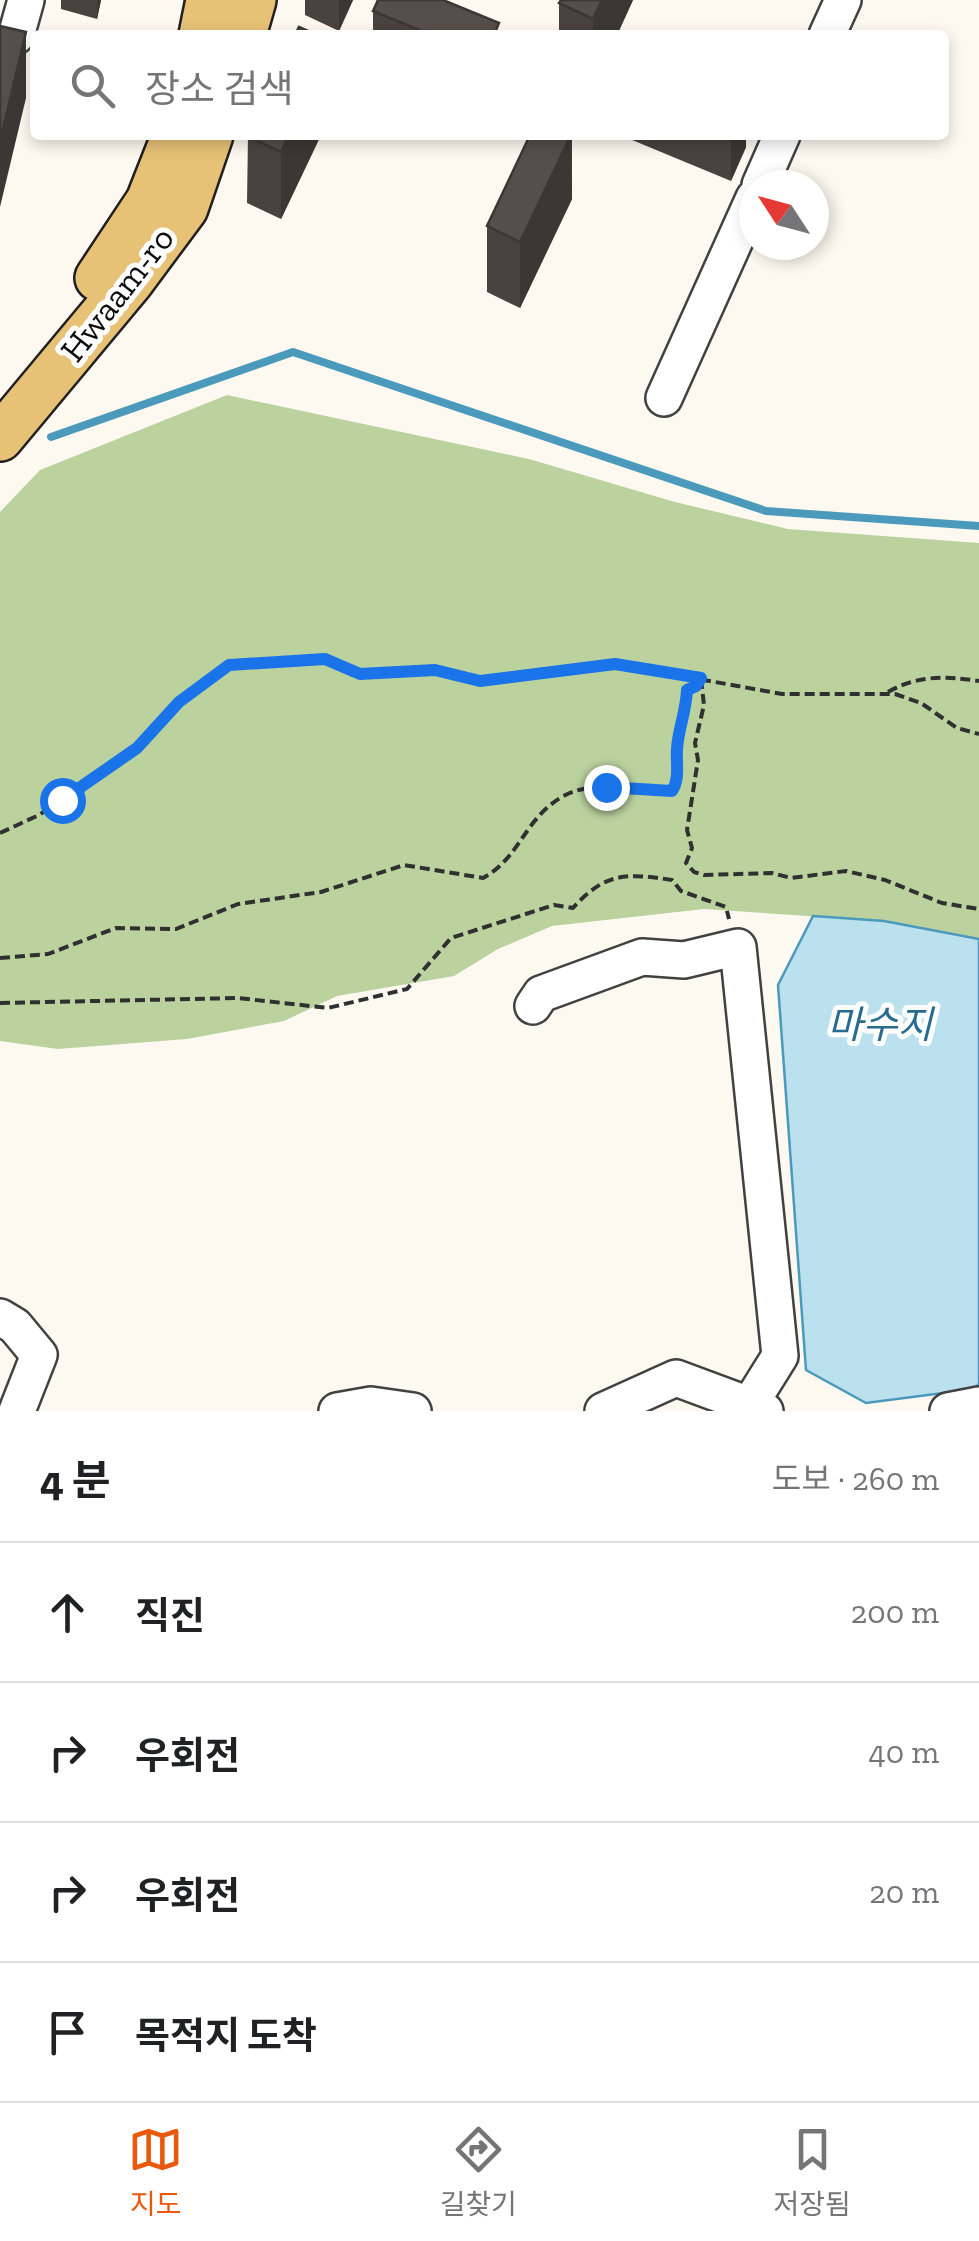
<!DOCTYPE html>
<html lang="ko">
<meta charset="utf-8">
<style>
body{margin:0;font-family:"Zilla Slab","Noto Sans KR",serif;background:#f6f6f6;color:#202124}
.compass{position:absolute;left:739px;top:170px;width:90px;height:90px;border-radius:50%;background:#fff;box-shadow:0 5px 15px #0003;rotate:306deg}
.stop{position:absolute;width:30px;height:30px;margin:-22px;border:8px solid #1a73e8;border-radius:50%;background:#fff}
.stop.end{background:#1a73e8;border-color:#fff;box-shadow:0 2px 10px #0008}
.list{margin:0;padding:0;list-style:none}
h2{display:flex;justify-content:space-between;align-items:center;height:130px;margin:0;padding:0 40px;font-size:42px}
h2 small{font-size:32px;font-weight:400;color:#757577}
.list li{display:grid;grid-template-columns:65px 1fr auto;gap:30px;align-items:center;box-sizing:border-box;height:140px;padding:0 40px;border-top:2px solid #e0e0e0}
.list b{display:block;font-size:38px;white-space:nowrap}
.list em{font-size:32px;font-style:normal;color:#757577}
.icon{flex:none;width:55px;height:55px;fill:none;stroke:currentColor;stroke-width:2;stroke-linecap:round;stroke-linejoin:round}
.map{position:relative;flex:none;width:979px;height:1411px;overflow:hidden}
.search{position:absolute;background:#fff;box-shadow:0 5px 15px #0003;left:30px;right:30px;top:30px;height:110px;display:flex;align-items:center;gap:25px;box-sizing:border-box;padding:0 35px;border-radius:10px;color:#757577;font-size:38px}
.sheet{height:690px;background:#fff}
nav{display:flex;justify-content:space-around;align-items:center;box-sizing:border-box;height:140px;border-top:2px solid #e0e0e0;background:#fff;font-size:28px;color:#757577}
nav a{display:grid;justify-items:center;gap:5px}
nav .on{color:#ea580c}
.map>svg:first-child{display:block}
</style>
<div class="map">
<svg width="979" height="1411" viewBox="0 0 979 1411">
<rect width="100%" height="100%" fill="#fdf9f0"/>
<path fill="#bbd29f" d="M227 395 529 459 675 502 788 529 979 543V939L883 921 704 909 552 926 498 949 454 976 337 996 284 1021 187 1039 58 1049 0 1041V512L40 470Z"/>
<path fill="#bbe0ee" stroke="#4b9abc" stroke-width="2.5" d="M813 916 884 921 979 939V1384L974 1389 866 1403 806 1370 778 985Z"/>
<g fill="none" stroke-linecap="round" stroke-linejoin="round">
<path stroke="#4b9abc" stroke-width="8" d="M51 437 293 352 766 511 979 526"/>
<defs>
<g id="minor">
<path d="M827 35 843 0"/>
<path d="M16 36 26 0"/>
<path d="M760 185 782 135"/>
<path d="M664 398 754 198"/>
<path d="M533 1006 541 994 642 957 684 960 738 947 780 1356 750 1404"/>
<path d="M0 1317 15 1326 39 1355 17 1411"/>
<path d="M337 1411 371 1405 413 1411"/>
<path d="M603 1411 676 1378 765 1411"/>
<path d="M948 1411 979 1405"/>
</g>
<g id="major">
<path d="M202 35 209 0"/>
<path d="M243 35 253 0"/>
<path d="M98 278 149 201 175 135"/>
<path d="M0 438 130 282 185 208 210 135"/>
</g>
</defs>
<use href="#minor" stroke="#414141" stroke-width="40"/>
<use href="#major" stroke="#1f1f1f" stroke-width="50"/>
<g stroke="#303030" stroke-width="4" stroke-dasharray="10 5" stroke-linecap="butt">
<path d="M701 679 704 705 695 743 698 760 687 830 692 848 686 863 694 872 704 875 772 873 791 878 846 871 885 880 942 903 979 909"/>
<path d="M888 692C918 675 945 676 979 681"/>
<path d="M0 833 39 815 137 748 199 685 229 665 261 662 325 659 360 674 435 671 480 681 615 664 782 694H895L921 703 957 728 979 734"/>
<path d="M0 958 48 954 116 928 176 929 238 904 321 892 404 865 483 878C506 865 515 848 530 827 571 771 612 789 672 791 680 779 676 764 677 749 679 730 686 712 687 690L696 686 701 679"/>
<path d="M0 1003 238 998 328 1008 407 989 451 938 554 905 573 908C605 872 627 873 672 880L681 891 726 907 729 919"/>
</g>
<use href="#minor" stroke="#fff" stroke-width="35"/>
<use href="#major" stroke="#e7c176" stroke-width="45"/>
</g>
<g fill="#494340">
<path d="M61 0H101L97 19 61 9Z"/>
<path d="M305 0H353L339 31 305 15Z"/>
<path d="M633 0 617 35H559V3Z"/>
<path d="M373 11 499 35H373Z"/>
<path d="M248 135H321L281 219 247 203Z"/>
<path d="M572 135V199L520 308 487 292V226Z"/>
<path d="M620 135H746V147L731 181Z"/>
</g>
<g fill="#3c3734">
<path d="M97 0H101L97 19Z"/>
<path d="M339 0H353L339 31Z"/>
<path d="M602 0H633L617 35H593V19Z"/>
<path d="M26 32V98L0 207V141Z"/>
<path d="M289 135H321L281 219V152Z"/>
<path d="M571 135 572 199 520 308V242Z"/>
<path d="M731 135H746V147L731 181Z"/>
</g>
<g fill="#554e4b" stroke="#3c3734" stroke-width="2.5">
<path d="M378 0H443L499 23 494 35H431L373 11Z"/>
<path d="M561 0H602L593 19 559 3Z"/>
<path d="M0 26 26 32 0 141Z"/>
<path d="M299 27 317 35H295Z"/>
<path d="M248 135H289L281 152 247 136Z"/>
<path d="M530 135H571L520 242 487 226Z"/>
</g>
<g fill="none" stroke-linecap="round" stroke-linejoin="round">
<path stroke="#1a73e8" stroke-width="12" d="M62 800 137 748 179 702 229 665 325 659 360 674 435 670 480 681 615 664 701 678 696 686 687 690C686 712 678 730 677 749 676 764 680 779 672 791L606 787"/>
</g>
<g text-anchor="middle" stroke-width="10" stroke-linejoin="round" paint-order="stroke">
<g font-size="35" fill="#0e0e0e" stroke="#fff">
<text transform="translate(117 294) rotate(-52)" y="12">Hwaam-ro</text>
</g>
<g font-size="38" font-style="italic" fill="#276c90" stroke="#fff">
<text x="880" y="1038">마수지</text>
</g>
</g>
</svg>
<svg class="compass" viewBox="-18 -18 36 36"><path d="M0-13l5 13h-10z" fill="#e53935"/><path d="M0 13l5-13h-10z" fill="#757577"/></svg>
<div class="stop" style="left:62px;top:800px"></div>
<div class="stop end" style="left:606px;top:787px"></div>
<div class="search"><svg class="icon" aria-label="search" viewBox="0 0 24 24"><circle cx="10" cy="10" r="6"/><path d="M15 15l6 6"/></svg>장소 검색</div>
</div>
<section class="sheet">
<h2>4 분<small>도보 · 260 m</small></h2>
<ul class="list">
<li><svg class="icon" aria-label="ahead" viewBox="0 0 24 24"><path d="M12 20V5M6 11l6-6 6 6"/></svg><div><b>직진</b></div><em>200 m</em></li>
<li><svg class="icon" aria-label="right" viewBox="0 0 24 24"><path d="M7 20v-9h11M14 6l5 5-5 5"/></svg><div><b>우회전</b></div><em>40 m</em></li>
<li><svg class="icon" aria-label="right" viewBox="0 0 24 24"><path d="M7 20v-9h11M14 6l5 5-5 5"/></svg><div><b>우회전</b></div><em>20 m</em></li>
<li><svg class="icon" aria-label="arrive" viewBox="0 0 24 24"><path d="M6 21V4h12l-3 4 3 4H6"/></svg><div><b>목적지 도착</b></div></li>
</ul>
</section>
<nav>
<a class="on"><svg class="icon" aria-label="map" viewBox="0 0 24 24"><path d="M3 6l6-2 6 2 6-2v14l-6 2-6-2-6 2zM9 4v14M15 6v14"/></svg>지도</a>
<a><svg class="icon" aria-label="directions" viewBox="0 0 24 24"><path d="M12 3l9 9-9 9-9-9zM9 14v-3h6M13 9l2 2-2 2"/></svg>길찾기</a>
<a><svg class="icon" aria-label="saved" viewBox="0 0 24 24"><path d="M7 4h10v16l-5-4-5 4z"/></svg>저장됨</a>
</nav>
